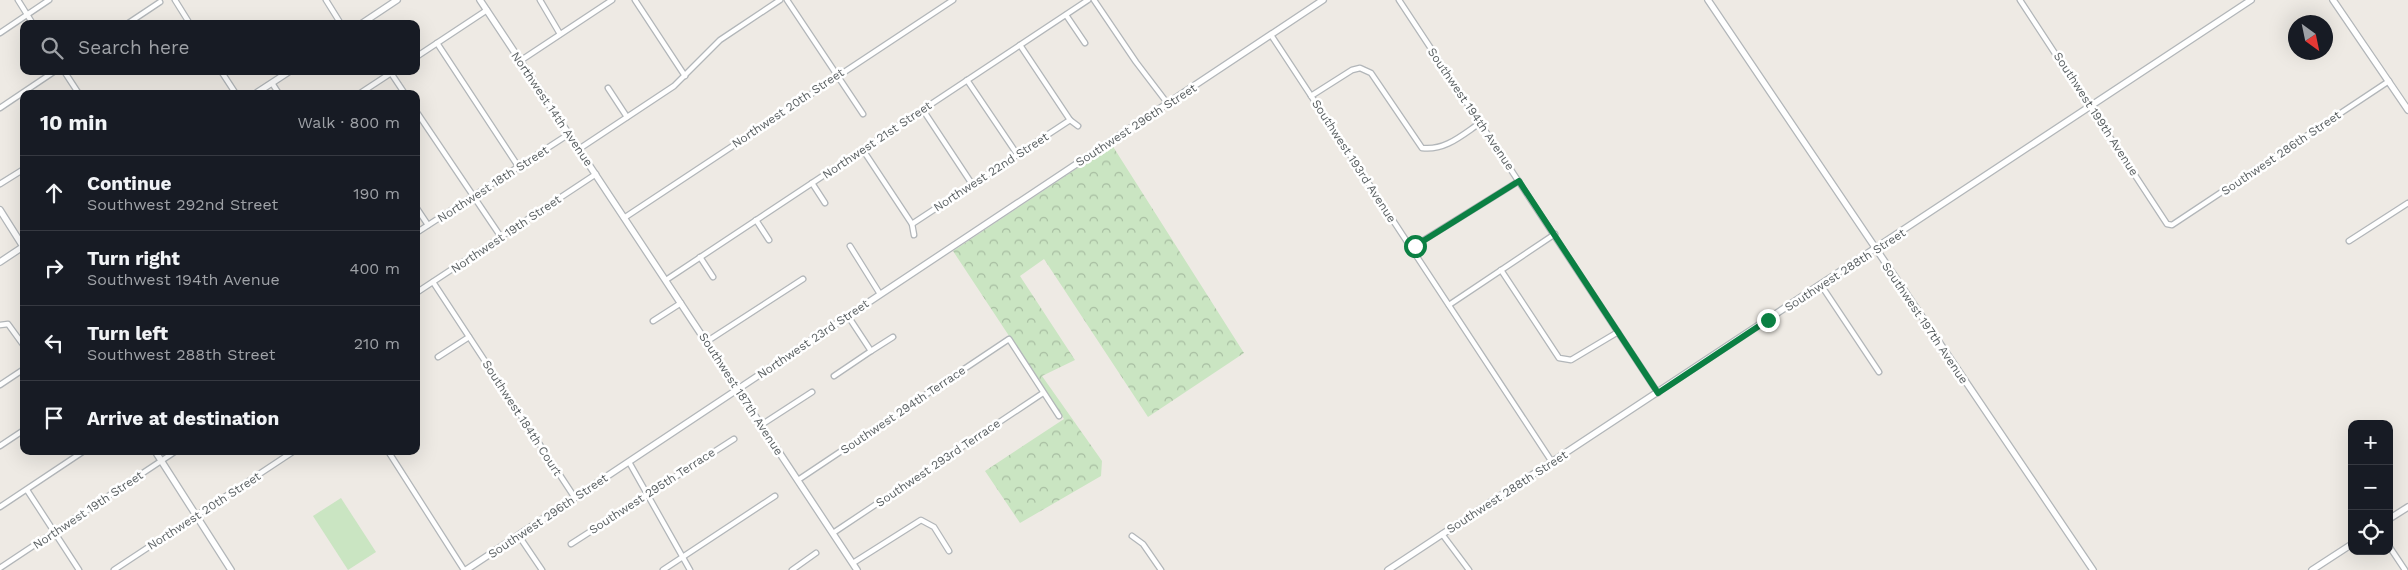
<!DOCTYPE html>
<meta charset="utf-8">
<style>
body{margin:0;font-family:"Work Sans",sans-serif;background:#20242c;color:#f1f3f6}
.controls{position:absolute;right:15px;bottom:15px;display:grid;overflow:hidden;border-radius:10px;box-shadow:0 5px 20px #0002}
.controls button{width:45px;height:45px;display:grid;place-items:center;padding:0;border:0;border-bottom:1px solid #363941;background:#171b24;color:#f1f3f6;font:25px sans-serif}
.compass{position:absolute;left:2288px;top:15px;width:45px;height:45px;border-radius:50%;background:#171b24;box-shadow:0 5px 20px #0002;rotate:147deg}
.stop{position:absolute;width:15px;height:15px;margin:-11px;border:4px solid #0b8043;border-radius:50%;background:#fff}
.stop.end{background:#0b8043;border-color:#fff;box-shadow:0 1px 5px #0008}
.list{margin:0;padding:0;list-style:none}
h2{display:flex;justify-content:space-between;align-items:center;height:65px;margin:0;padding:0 20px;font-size:21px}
h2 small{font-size:16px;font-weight:400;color:#9ea1a6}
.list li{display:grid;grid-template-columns:32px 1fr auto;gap:15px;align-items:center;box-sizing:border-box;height:75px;padding:0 20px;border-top:1px solid #363941}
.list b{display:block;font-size:19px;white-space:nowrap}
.list p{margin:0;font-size:16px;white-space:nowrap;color:#9ea1a6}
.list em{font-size:16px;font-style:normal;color:#9ea1a6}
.icon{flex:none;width:28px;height:28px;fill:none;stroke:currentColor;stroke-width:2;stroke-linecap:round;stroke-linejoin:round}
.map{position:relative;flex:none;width:2408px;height:570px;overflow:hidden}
.search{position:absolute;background:#171b24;box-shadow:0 5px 20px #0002;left:20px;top:20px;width:400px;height:55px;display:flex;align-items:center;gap:12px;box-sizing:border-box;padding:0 18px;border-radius:10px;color:#9ea1a6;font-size:19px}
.panel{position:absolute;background:#171b24;box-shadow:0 5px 20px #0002;left:20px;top:90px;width:400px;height:365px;border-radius:10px}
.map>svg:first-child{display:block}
</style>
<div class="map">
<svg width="2408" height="570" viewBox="0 0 2408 570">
<defs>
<pattern id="forest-crowns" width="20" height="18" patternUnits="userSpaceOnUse" patternTransform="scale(1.25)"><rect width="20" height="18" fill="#cae5c2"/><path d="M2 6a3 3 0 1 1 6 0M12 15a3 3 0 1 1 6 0" fill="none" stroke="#a7bda1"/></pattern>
</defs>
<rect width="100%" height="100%" fill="#eeeae4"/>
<path fill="#cae5c2" d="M341 498 376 552 348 570 313 516Z"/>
<path fill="url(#forest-crowns)" d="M1112 145 1244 353 1148 417 1044 259 1020 276 1075 360 1042 376 1102 461 1101 476 1020 523 985 471 1064 419 953 251Z"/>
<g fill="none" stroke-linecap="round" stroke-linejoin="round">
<defs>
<g id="minor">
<path d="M18 0 33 24"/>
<path d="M175 0 190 24"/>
<path d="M326 0 341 24"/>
<path d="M540 0 560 34"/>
<path d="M635 0 685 76"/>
<path d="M787 0 863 114"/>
<path d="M1094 0 1136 62 1168 104"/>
<path d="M1399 0 1658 393"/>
<path d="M2020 0 2167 224 2172 225 2389 81"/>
<path d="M1066 15 1085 43"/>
<path d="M127 24 160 2"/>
<path d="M0 33 49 0"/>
<path d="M1271 35 1552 462"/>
<path d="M437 43 518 166"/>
<path d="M1020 45 1070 120 1078 126"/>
<path d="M416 57 487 10"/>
<path d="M520 61 612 0"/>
<path d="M64 71 79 94"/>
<path d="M221 71 236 94"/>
<path d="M391 73 405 94"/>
<path d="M967 80 1017 154"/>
<path d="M272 83 279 94"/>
<path d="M608 88 627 117"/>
<path d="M359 94 394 71"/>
<path d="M1311 96 1352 70 1360 68 1371 73 1422 148C1445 151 1462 135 1480 123"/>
<path d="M0 108 55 71"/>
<path d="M923 110 972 184"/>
<path d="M416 111 501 237"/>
<path d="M579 149 674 86 720 40 780 0"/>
<path d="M863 150 912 224 914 235"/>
<path d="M812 183 825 203"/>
<path d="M0 184 24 169"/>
<path d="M416 207 428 225"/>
<path d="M624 218 953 0"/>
<path d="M756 220 769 240"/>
<path d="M912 224 1070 120"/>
<path d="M416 233 569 134"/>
<path d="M2349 241 2408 203"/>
<path d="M850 246 880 294"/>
<path d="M1411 248 1519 181"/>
<path d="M700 257 713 277"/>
<path d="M1501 270 1559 358 1571 360 1618 332"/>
<path d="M666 280 1088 0"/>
<path d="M433 282 575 498"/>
<path d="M1821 285 1879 372"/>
<path d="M416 293 596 174"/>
<path d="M1449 305 1555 234"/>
<path d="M653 321 681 303"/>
<path d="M0 325 8 324 24 346"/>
<path d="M706 342 803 279"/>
<path d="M871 351 893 337"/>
<path d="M438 357 469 337"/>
<path d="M834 376 871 351 848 316"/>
<path d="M0 385 24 369"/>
<path d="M761 425 812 392"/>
<path d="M0 446 24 430"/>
<path d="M388 451 464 570"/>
<path d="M629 462 690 570"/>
<path d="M798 480 1009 339 1059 416"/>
<path d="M27 490 79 570"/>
<path d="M0 507 84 451"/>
<path d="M833 533 1043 393"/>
<path d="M1442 534 1469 570"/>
<path d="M519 536 542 570"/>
<path d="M1132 536 1143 544 1161 570"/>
<path d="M571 544 734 439"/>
<path d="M2389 546 2405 570"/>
<path d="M853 563 921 520 934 527 949 551"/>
<path d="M0 568 176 451"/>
<path d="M114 570 294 451"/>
<path d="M663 570 775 496"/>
<path d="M792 570 816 553"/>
</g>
<g id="tertiary">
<path d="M480 0 857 570"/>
<path d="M1708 0 2093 570"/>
<path d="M2333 0 2408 110"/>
<path d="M361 24 397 0"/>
<path d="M255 94 290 71"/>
<path d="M0 210 24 248"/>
<path d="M0 262 24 246"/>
<path d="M155 451 231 570"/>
<path d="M2389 519 2408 507"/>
<path d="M466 570 1323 0"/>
<path d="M1388 570 2251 0"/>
<path d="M2312 570 2352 544"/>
</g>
</defs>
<use href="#minor" stroke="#b2b6b9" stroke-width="7"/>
<use href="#tertiary" stroke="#b2b6b9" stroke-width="8"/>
<use href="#minor" stroke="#fff" stroke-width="4.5"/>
<use href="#tertiary" stroke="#fff" stroke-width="5.5"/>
</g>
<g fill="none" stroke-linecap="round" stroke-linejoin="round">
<path stroke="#0b8043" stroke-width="6" d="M1415 246 1519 181 1658 393 1768 320"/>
</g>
<g text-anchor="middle" stroke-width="5" stroke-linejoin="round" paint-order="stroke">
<g font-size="12" fill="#5c6264" stroke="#fff">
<text transform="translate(788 108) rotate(-34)" y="4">Northwest 20th Street</text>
<text transform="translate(552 109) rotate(56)" y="4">Northwest 14th Avenue</text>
<text transform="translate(1471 109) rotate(56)" y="4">Southwest 194th Avenue</text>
<text transform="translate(2096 114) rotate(57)" y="4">Southwest 199th Avenue</text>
<text transform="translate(1136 125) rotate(-33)" y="4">Southwest 296th Street</text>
<text transform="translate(877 140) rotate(-34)" y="4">Northwest 21st Street</text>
<text transform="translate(2281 153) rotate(-34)" y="4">Southwest 286th Street</text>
<text transform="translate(1354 161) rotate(57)" y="4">Southwest 193rd Avenue</text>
<text transform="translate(991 172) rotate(-33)" y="4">Northwest 22nd Street</text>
<text transform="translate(493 184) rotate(-33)" y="4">Northwest 18th Street</text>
<text transform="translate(506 234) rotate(-34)" y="4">Northwest 19th Street</text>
<text transform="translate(1845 270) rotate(-33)" y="4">Southwest 288th Street</text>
<text transform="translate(1925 323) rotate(56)" y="4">Southwest 197th Avenue</text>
<text transform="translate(813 339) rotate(-34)" y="4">Northwest 23rd Street</text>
<text transform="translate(741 394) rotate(57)" y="4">Southwest 187th Avenue</text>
<text transform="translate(903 410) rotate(-34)" y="4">Southwest 294th Terrace</text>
<text transform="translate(522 418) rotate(57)" y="4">Southwest 184th Court</text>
<text transform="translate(938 463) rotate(-34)" y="4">Southwest 293rd Terrace</text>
<text transform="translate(652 491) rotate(-33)" y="4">Southwest 295th Terrace</text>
<text transform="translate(1507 492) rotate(-33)" y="4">Southwest 288th Street</text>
<text transform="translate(88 510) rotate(-34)" y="4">Northwest 19th Street</text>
<text transform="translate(204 511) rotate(-33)" y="4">Northwest 20th Street</text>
<text transform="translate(548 516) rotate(-34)" y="4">Southwest 296th Street</text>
</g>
</g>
</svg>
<div class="controls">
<button>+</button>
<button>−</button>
<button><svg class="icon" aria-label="locate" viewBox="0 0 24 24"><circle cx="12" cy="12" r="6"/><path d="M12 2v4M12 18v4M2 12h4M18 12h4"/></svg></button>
</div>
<svg class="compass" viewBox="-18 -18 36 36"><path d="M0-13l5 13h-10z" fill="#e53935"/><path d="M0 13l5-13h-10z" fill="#9ea1a6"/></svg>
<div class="stop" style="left:1415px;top:246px"></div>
<div class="stop end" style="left:1768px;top:320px"></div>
<div class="search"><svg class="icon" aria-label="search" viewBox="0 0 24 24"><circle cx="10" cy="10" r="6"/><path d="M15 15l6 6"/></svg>Search here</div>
<section class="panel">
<h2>10 min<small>Walk · 800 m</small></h2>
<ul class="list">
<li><svg class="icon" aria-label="ahead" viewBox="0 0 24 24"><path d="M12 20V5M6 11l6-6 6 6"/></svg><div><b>Continue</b><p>Southwest 292nd Street</p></div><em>190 m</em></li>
<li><svg class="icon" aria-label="right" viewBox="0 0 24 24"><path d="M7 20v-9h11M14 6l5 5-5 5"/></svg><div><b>Turn right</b><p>Southwest 194th Avenue</p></div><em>400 m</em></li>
<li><svg class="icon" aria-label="left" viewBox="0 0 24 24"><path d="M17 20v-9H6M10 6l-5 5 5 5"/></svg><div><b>Turn left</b><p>Southwest 288th Street</p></div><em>210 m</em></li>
<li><svg class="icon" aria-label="arrive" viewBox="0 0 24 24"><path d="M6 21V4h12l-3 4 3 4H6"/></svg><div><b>Arrive at destination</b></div></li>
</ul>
</section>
</div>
